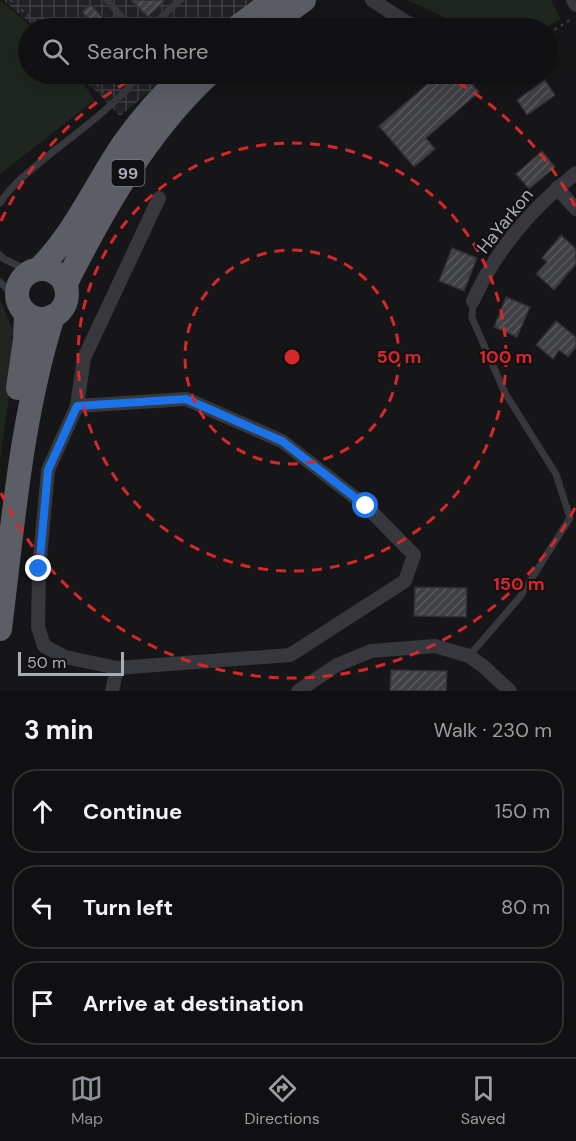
<!DOCTYPE html>
<meta charset="utf-8">
<style>
body{margin:0;font-family:"DM Sans",sans-serif;background:#1e1e20;color:#f1f3f6}
.scale{position:absolute;left:18px;bottom:15px;width:106px;box-sizing:border-box;padding-left:6px;border:3px solid #a8adb8;border-top:0;font-size:16px;line-height:21px;white-space:nowrap;color:#a8adb8;-webkit-text-stroke:4px #111113;paint-order:stroke}
.stop{position:absolute;width:18px;height:18px;margin:-14px;border:4px solid #1a73e8;border-radius:50%;background:#fff}
.stop.end{background:#1a73e8;border-color:#fff;box-shadow:0 2px 6px #0008}
.list{margin:0;padding:0;list-style:none}
h2{display:flex;justify-content:space-between;align-items:center;height:78px;margin:0;padding:0 24px;font-size:26px}
h2 small{font-size:20px;font-weight:400;color:#9c9d9f}
.list li{display:grid;grid-template-columns:39px 1fr auto;gap:18px;align-items:center;box-sizing:border-box;height:84px;margin:0 12px 12px;padding:0 12px;border:2px solid #303032;border-radius:24px}
.list b{display:block;font-size:22px;white-space:nowrap}
.list em{font-size:20px;font-style:normal;color:#9c9d9f}
.icon{flex:none;width:33px;height:33px;fill:none;stroke:currentColor;stroke-width:2;stroke-linecap:round;stroke-linejoin:round}
.map{position:relative;flex:none;width:576px;height:691px;overflow:hidden}
.search{position:absolute;background:#101012;box-shadow:0 6px 24px #0002;left:18px;right:18px;top:18px;height:66px;display:flex;align-items:center;gap:15px;box-sizing:border-box;padding:0 21px;border-radius:33px;color:#9c9d9f;font-size:22px}
.sheet{height:366px;background:#101012}
nav{display:flex;justify-content:space-around;align-items:center;box-sizing:border-box;height:84px;border-top:2px solid #303032;background:#101012;font-size:16px;color:#9c9d9f}
nav a{display:grid;justify-items:center;gap:3px}
nav .on{color:#8c9099}
.map>svg:first-child{display:block}
</style>
<div class="map">
<svg width="576" height="691" viewBox="0 0 576 691">
<defs>
<pattern id="industrial-grid" width="8" height="8" patternUnits="userSpaceOnUse" patternTransform="scale(1.5)"><rect width="8" height="8" fill="#222225"/><path d="M0 4h8M4 0v8" fill="none" stroke="#3f3f43"/></pattern>
<pattern id="building-hatch" width="6" height="6" patternUnits="userSpaceOnUse" patternTransform="scale(1.5)"><rect width="6" height="6" fill="#404145"/><path d="M-1 1l2-2M0 6l6-6M5 7l2-2" fill="none" stroke="#595a5e"/></pattern>
</defs>
<rect width="100%" height="100%" fill="#161618"/>
<g fill="url(#industrial-grid)">
<path d="M3 0H259L225 28H36Z"/>
<path d="M79 74H171L120 116Z"/>
</g>
<g fill="#1e261f">
<path d="M0 0 33 28H28V74H76L95 100 0 174Z"/>
<path d="M407 0H551L561 19 545 28H468Z"/>
<path d="M0 300 13 330 10 390 0 459Z"/>
</g>
<g fill="url(#building-hatch)" stroke="#303034" stroke-width="1.5">
<path d="M131 0H165L148 17Z"/>
<path d="M90 4 113 28H96L82 12Z"/>
<path d="M439 74H463L479 92 426 138 435 149 414 167 379 126Z"/>
<path d="M545 80 555 95 527 115 517 100Z"/>
<path d="M542 151 555 167 529 189 516 174Z"/>
<path d="M561 235 576 249V264L554 290 536 274 547 262 542 258Z"/>
<path d="M452 248 477 258 464 291 439 281Z"/>
<path d="M506 297 530 307 517 337 494 327Z"/>
<path d="M556 321 576 337V347L568 357 559 350 553 359 536 345Z"/>
<path d="M415 587 467 588 466 617 414 616Z"/>
<path d="M391 670 447 671 446 691H390Z"/>
</g>
<g fill="none" stroke-linecap="round" stroke-linejoin="round">
<g stroke="#3d3f44" stroke-width="2" stroke-dasharray="3 4.5" stroke-linecap="butt">
<path d="M10 0 43 28"/>
<path d="M548 34 573 18"/>
<path d="M86 74 107 95"/>
</g>
<g stroke="#37383d" stroke-width="7">
<path d="M107 0 131 28"/>
<path d="M150 28 180 0"/>
<path d="M0 203C10 187 25 175 39 163 71 137 116 106 140 74"/>
<path d="M0 255 4 259 31 272"/>
<path d="M0 282 18 300"/>
<path d="M469 656 520 597 570 518 556 474 505 393 472 318 473 301"/>
</g>
<g stroke="#37383d" stroke-width="14">
<path d="M372 0 406 22 421 28"/>
<path d="M573 0 576 5"/>
<path d="M557 188 576 209"/>
<path d="M473 301C496 249 532 208 576 173"/>
<path d="M77 406 186 399 282 441 366 506 414 555 405 581 290 655 117 668 65 657 44 646 38 627 39 569 48 470 77 406 84 358 159 198"/>
<path d="M112 691 117 668"/>
<path d="M298 691 337 665 371 651 435 646 469 656 483 666 510 691"/>
</g>
<g stroke="#5b5e65" stroke-width="24">
<path d="M236 28 274 0"/>
<path d="M265 28 304 0"/>
<path d="M39 269C77 230 94 187 124 143 142 118 163 94 185 74"/>
<circle cx="42" cy="294" r="25"/>
<path d="M65 285C104 208 146 133 209 74"/>
<path d="M18 388 25 340 26 313"/>
<path d="M0 629C13 524 21 418 53 316"/>
</g>
</g>
<g fill="none" stroke-linecap="round" stroke-linejoin="round">
<path stroke="#1a73e8" stroke-width="8" d="M39 569 48 470 77 406 186 399 282 441 366 506"/>
</g>
<g fill="none" stroke="#d62828" stroke-width="3" stroke-dasharray="10 8">
<circle cx="292" cy="357" r="107"/>
<circle cx="292" cy="357" r="214"/>
<path d="M575 508A321 321 0 0 1 1 493M1 221A321 321 0 0 1 141 74M443 74A321 321 0 0 1 575 206"/>
</g>
<g text-anchor="middle" stroke-width="4.5" stroke-linejoin="round" paint-order="stroke">
<rect fill="#111113" stroke="#7b7e86" stroke-width="1.5" x="111.5" y="160" width="33" height="26" rx="4.5"/>
<g font-size="16" font-weight="bold" fill="#a8adb8">
<text x="128" y="179">99</text>
</g>
<g font-size="18" fill="#a8adb8" stroke="#111113">
<text transform="translate(505 221) rotate(-51)" y="6">HaYarkon</text>
</g>
</g>
<circle cx="292" cy="357" r="9" fill="#d62828" stroke="#111113" stroke-width="3"/>
<g font-size="18" text-anchor="middle" font-weight="bold" fill="#d62828" stroke="#111113" stroke-width="4.5" stroke-linejoin="round" paint-order="stroke">
<text x="399" y="363">50 m</text>
<text x="506" y="363">100 m</text>
<text x="519" y="590">150 m</text>
</g>
</svg>
<div class="scale">50 m</div>
<div class="stop" style="left:366px;top:506px"></div>
<div class="stop end" style="left:39px;top:569px"></div>
<div class="search"><svg class="icon" aria-label="search" viewBox="0 0 24 24"><circle cx="10" cy="10" r="6"/><path d="M15 15l6 6"/></svg>Search here</div>
</div>
<section class="sheet">
<h2>3 min<small>Walk · 230 m</small></h2>
<ul class="list">
<li><svg class="icon" aria-label="ahead" viewBox="0 0 24 24"><path d="M12 20V5M6 11l6-6 6 6"/></svg><div><b>Continue</b></div><em>150 m</em></li>
<li><svg class="icon" aria-label="left" viewBox="0 0 24 24"><path d="M17 20v-9H6M10 6l-5 5 5 5"/></svg><div><b>Turn left</b></div><em>80 m</em></li>
<li><svg class="icon" aria-label="arrive" viewBox="0 0 24 24"><path d="M6 21V4h12l-3 4 3 4H6"/></svg><div><b>Arrive at destination</b></div></li>
</ul>
</section>
<nav>
<a class="on"><svg class="icon" aria-label="map" viewBox="0 0 24 24"><path d="M3 6l6-2 6 2 6-2v14l-6 2-6-2-6 2zM9 4v14M15 6v14"/></svg>Map</a>
<a><svg class="icon" aria-label="directions" viewBox="0 0 24 24"><path d="M12 3l9 9-9 9-9-9zM9 14v-3h6M13 9l2 2-2 2"/></svg>Directions</a>
<a><svg class="icon" aria-label="saved" viewBox="0 0 24 24"><path d="M7 4h10v16l-5-4-5 4z"/></svg>Saved</a>
</nav>
